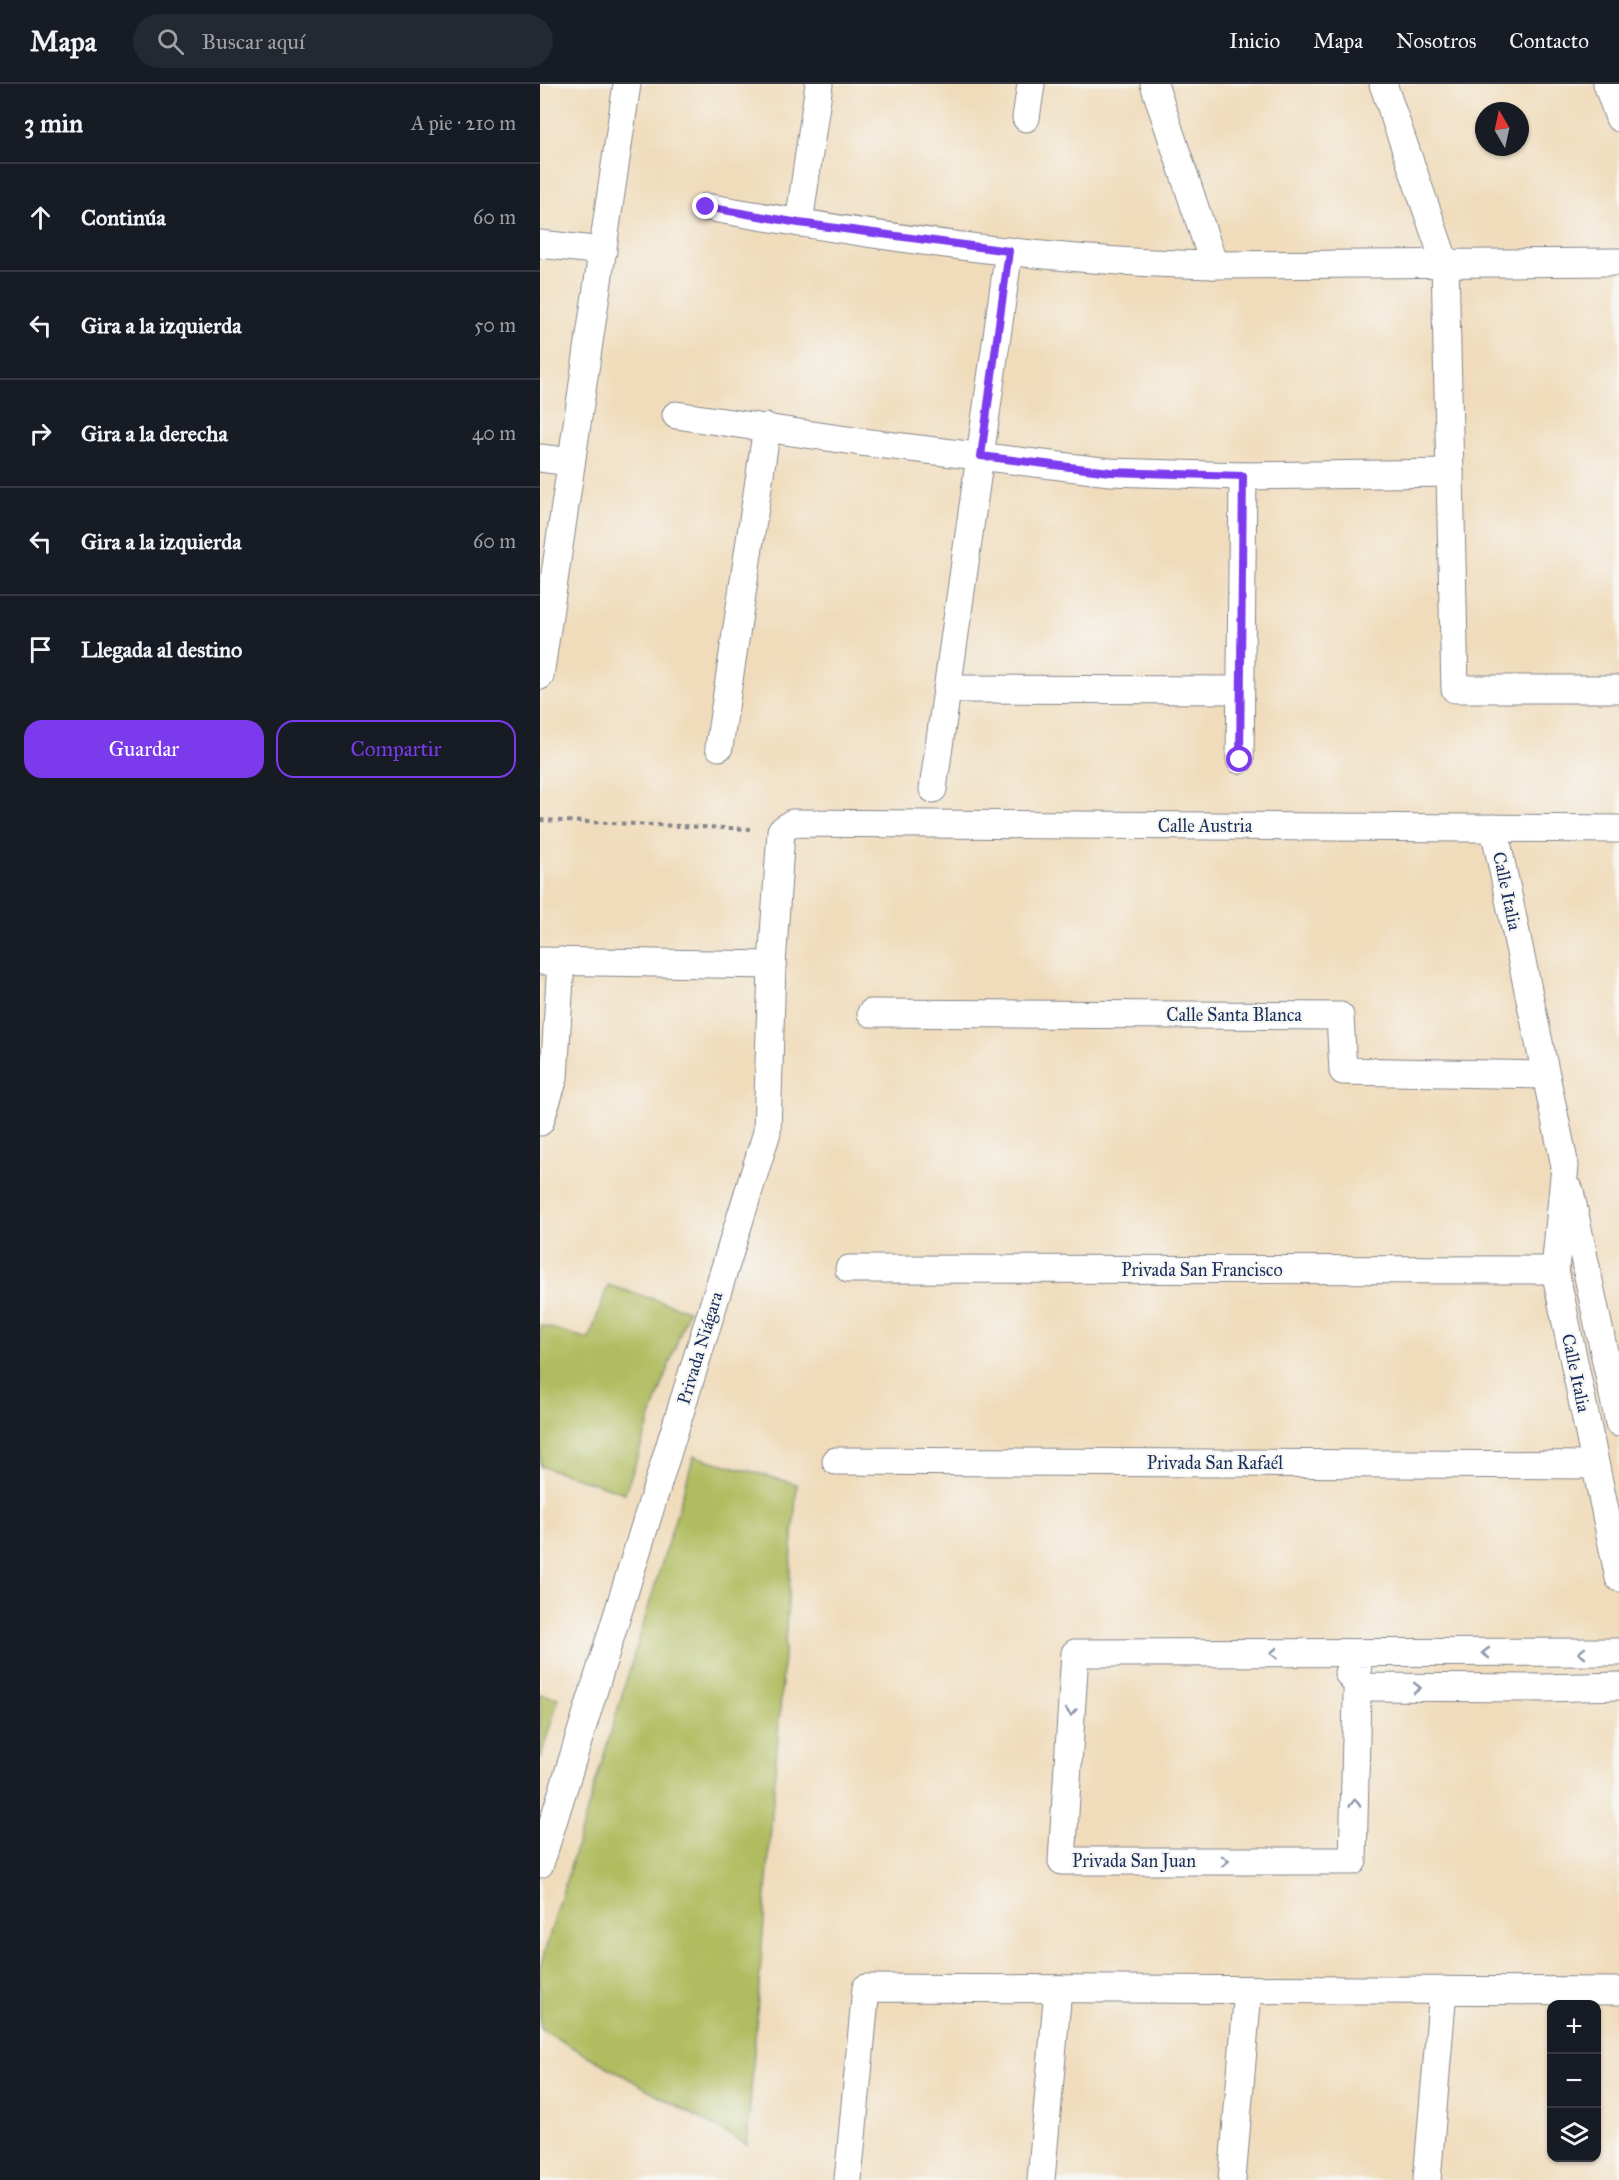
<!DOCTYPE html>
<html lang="es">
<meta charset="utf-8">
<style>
body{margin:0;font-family:"IM FELL Great Primer",serif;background:#242831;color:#f1f3f6}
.controls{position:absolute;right:18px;bottom:18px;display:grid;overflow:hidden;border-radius:12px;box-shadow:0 2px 4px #0004}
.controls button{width:54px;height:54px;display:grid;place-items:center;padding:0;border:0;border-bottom:2px solid #363941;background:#171b24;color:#f1f3f6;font:30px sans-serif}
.compass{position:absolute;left:935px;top:18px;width:54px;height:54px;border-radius:50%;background:#171b24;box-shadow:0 2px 4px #0004;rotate:351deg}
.stop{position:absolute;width:18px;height:18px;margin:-14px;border:4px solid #7c3aed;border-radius:50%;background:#fff}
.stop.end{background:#7c3aed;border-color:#fff;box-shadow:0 2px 6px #0008}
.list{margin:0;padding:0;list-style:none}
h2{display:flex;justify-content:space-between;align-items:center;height:78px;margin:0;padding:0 24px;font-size:26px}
h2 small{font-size:20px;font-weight:400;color:#9ea1a6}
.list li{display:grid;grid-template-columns:39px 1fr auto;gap:18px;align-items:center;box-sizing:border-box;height:108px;padding:0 24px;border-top:2px solid #363941}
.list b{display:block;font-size:22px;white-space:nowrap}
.list em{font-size:20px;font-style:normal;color:#9ea1a6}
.actions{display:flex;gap:12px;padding:18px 24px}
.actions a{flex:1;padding:14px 0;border:2px solid #7c3aed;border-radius:18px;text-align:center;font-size:21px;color:#7c3aed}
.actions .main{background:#7c3aed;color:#fff}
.icon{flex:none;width:33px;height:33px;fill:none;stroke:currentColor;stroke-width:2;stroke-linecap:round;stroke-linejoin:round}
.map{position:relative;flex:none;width:1079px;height:2096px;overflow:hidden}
header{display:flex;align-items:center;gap:36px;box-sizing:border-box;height:84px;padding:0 30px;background:#171b24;border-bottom:2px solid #363941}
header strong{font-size:28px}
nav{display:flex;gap:33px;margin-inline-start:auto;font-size:21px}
.search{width:420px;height:54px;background:#242831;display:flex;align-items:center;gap:15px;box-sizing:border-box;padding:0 21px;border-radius:33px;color:#9ea1a6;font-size:22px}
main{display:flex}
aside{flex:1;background:#171b24}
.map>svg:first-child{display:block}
</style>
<header>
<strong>Mapa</strong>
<div class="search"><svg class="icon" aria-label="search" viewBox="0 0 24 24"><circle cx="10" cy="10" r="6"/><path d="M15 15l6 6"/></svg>Buscar aquí</div>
<nav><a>Inicio</a><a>Mapa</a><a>Nosotros</a><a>Contacto</a></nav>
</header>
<main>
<aside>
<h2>3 min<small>A pie · 210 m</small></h2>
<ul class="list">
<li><svg class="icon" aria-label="ahead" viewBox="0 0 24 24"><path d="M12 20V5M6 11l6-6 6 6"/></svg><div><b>Continúa</b></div><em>60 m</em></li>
<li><svg class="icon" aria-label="left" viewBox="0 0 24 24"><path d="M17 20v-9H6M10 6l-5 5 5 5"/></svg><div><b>Gira a la izquierda</b></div><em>50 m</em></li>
<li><svg class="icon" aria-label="right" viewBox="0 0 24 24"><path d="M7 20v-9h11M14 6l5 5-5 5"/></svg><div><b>Gira a la derecha</b></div><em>40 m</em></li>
<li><svg class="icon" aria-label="left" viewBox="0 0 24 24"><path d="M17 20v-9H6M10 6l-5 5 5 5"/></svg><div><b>Gira a la izquierda</b></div><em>60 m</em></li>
<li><svg class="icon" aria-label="arrive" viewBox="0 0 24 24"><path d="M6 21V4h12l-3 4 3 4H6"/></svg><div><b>Llegada al destino</b></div></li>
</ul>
<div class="actions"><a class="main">Guardar</a><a>Compartir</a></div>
</aside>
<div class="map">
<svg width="1079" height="2096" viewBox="0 0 1079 2096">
<rect width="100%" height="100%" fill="#f6f6f2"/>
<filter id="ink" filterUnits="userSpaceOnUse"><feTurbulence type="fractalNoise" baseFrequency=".0167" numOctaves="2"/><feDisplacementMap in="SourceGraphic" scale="12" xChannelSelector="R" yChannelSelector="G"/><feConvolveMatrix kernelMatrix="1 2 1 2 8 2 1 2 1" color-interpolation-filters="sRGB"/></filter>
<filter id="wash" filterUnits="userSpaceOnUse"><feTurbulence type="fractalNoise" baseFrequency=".008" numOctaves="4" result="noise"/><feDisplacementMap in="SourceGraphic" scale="24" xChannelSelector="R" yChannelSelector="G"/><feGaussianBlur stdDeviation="1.35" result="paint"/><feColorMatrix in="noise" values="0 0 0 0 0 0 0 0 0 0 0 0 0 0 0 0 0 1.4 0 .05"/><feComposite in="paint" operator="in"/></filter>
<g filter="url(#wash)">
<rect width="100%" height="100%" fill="#f0dcbb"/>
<g fill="#b0bc5e" stroke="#66765e" stroke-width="1.5">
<path d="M68 1201 148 1226 85 1409 0 1382V1241L49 1255Z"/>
<path d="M154 1372 257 1400 207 2061 0 1945V1883Z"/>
<path d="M0 1610 19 1614 0 1675Z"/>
</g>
</g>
<g filter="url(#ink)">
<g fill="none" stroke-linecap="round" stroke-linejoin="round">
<defs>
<g id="minor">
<path d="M614 0 674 181"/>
<path d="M843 0 905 179 915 605H1079"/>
<path d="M1067 0 1079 34"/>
<path d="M486 34 491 0"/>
<path d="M166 123C334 152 504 178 674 181L1079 178"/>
<path d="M259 139 279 0"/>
<path d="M0 160 63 167"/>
<path d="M136 331 321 358 570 388 703 392 910 389"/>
<path d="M0 374 31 378"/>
<path d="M0 592 87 0"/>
<path d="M408 605 700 606"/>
<path d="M179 663 227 343"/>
<path d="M700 676 703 392"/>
<path d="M393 705 469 167"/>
<path d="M954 744 1025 1082 1015 1186 1079 1494"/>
<path d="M0 877 232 881"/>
<path d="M331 929 800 932 803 987 1006 991"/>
<path d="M0 1038 14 994 21 877"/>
<path d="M1030 1107 1079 1339"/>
<path d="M309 1185 1015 1186"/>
<path d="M296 1377 1055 1381"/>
<path d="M818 1569 813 1777H522L535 1569 1079 1568"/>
<path d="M808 1589 819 1603 1004 1604 1079 1602"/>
<path d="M0 1780 227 1048 232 881 241 747 252 739 1079 745"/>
<path d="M308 2096 326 1904 1079 1907"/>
<path d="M501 2096 518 1905"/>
<path d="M692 2096 708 1906"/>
<path d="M887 2096 903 1906"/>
</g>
</defs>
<use href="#minor" stroke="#86868c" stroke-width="29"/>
<path stroke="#86868c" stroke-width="4" stroke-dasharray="4.5 4.5" stroke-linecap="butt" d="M0 736 210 745"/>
<use href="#minor" stroke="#fff" stroke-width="27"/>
</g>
<defs><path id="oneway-chevron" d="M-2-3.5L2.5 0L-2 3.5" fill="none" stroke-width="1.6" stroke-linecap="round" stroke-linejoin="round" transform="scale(1.5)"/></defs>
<g stroke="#8d97ae">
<use href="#oneway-chevron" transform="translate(734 1569) rotate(-180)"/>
<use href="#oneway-chevron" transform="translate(946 1569) rotate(-180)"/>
<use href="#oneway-chevron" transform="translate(1042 1569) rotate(179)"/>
<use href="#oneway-chevron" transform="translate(877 1604)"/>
<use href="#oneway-chevron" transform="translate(531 1628) rotate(94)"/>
<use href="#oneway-chevron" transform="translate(815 1719) rotate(-88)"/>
<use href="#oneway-chevron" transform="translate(685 1777)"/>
</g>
</g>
<g fill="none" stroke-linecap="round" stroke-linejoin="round" filter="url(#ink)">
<path stroke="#7c3aed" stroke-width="8" d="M166 123 259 139 469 167 441 372 570 388 703 392 700 676"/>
</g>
<g text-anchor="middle" stroke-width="4.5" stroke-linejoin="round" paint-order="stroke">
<g font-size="18" fill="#1b2f5e" stroke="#f6f6f2">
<text x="665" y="748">Calle Austria</text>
<text transform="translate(967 807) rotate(78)" y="6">Calle Italia</text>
<text x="694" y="937">Calle Santa Blanca</text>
<text x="662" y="1192">Privada San Francisco</text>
<text transform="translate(160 1264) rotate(-73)" y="6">Privada Niágara</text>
<text transform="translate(1036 1289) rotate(78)" y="6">Calle Italia</text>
<text x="675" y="1385">Privada San Rafaél</text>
<text x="594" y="1783">Privada San Juan</text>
</g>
</g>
</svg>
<div class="controls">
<button>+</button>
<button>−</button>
<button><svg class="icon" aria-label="layers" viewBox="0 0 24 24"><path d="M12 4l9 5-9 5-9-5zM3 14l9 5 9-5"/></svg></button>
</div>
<svg class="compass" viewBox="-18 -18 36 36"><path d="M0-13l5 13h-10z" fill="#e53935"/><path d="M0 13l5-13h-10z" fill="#9ea1a6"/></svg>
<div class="stop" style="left:700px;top:676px"></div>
<div class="stop end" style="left:166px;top:123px"></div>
</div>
</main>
